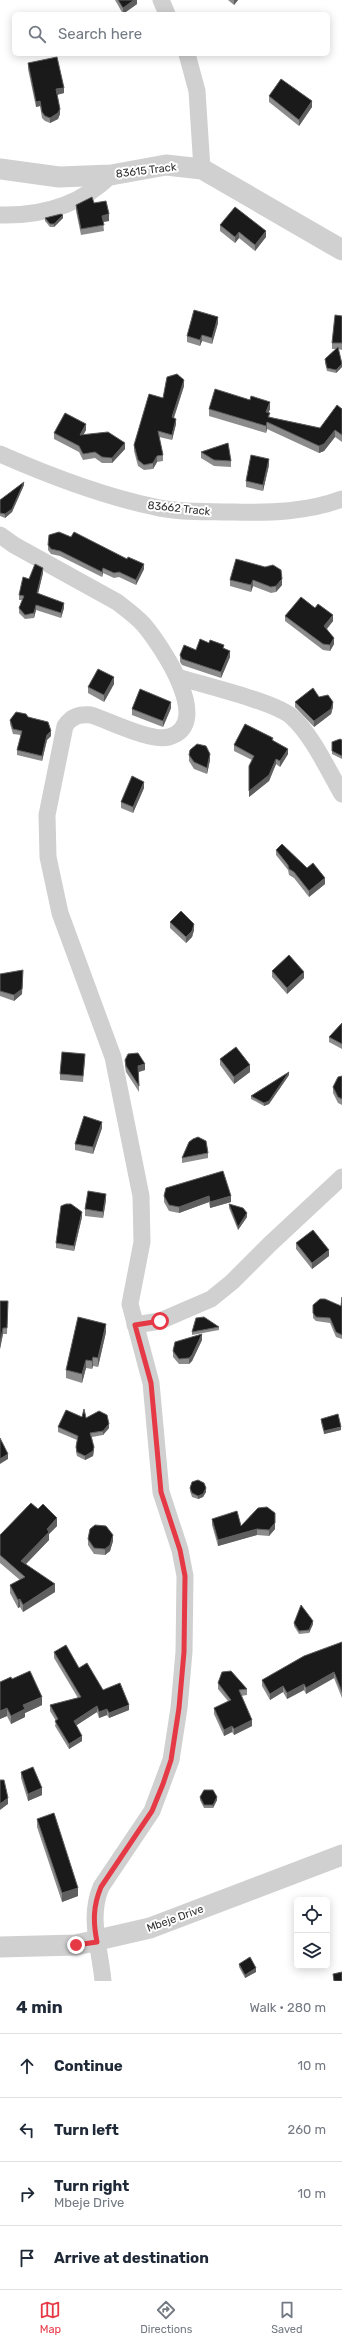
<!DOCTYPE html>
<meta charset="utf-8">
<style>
body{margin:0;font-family:Rubik,sans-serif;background:#f2f2f3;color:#1f2937}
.controls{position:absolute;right:12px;bottom:12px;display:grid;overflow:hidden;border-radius:6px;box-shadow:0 2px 10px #0003}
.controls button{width:36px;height:36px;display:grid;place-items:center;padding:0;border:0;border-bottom:1px solid #e0e1e3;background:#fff;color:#1f2937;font:20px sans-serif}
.stop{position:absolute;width:12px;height:12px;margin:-9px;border:3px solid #e63946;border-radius:50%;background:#fff}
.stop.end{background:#e63946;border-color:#fff;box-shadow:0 1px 4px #0008}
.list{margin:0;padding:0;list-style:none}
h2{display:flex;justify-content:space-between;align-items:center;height:52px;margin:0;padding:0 16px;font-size:17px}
h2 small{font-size:13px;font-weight:400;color:#747a83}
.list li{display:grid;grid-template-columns:26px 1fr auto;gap:12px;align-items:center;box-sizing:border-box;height:64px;padding:0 16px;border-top:1px solid #e0e1e3}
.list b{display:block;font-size:15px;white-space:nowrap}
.list p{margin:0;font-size:13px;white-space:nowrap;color:#747a83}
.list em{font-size:13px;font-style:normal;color:#747a83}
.icon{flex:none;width:22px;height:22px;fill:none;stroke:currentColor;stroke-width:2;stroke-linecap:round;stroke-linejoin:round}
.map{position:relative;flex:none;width:342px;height:1981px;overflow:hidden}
.search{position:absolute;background:#fff;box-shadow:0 2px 10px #0003;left:12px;right:12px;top:12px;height:44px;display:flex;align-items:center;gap:10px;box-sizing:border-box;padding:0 14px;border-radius:6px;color:#747a83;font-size:15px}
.sheet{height:308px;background:#fff}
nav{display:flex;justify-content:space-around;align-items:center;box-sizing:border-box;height:56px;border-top:1px solid #e0e1e3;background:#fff;font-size:11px;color:#747a83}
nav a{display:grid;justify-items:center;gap:2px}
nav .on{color:#e63946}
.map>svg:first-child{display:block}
</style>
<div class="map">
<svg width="342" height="1981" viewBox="0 0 342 1981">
<rect width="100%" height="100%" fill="#fff"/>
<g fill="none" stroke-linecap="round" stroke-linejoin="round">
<g stroke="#d0d0d0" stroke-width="17">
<path d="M161 0 167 14"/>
<path d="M187 54 197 91 202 169"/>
<path d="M0 215C42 216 81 205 111 175"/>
<path d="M0 454C50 476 102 496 155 507 180 513 208 511 234 512 270 513 308 512 342 499"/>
<path d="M0 535 14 545 117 602C126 609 136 616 144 625 160 644 215 724 169 737 151 742 110 721 91 715 79 714 72 716 65 726L47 815 48 857 60 913 113 1057 141 1196 142 1242 130 1304 151 1383 161 1492 180 1550 185 1576 184 1652 179 1708 171 1760 152 1811 101 1887C88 1918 100 1948 103 1981"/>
<path d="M178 677C203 685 276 702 292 717 312 735 328 770 342 794"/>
<path d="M135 1325 160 1321 211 1299 232 1282 270 1244 342 1177"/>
</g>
<g stroke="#d0d0d0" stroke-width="21">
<path d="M0 169 59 177 111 175 166 165 202 169 342 250"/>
<path d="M0 1947 76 1945 150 1928 342 1855"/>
</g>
</g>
<g fill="#8c8c8c">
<path d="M115 0H137V4L123 14Z"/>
<path d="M228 0H238L234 5Z"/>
<path d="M28 63 64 93 57 95 60 114 58 119 50 123 45 121 42 118 40 106 36 107 28 69Z"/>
<path d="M269 96 312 107 299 126 269 102Z"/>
<path d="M94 203 109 221 103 222 104 231 81 235 76 211V205Z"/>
<path d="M45 218H63L54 227H50L45 221Z"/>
<path d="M220 225 266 237 255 251 239 238 235 243 220 231Z"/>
<path d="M342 316V350L338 349 342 367 336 373 327 371 325 363V359L336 349H332V343Z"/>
<path d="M218 323 212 344 202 341 200 346 187 342V336Z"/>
<path d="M184 386 174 418 176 424 172 440 159 437 163 455V461L157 462 153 469 144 470 138 466 134 451V445L163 398Z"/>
<path d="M209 409H270L268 413 270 417 320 428 342 409V442L335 437 324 451 319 453 267 429 266 433 209 416Z"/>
<path d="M86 430 83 435 125 449 112 463H102L95 458 83 460 79 452 54 439V433Z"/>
<path d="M201 452 231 461V467L214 466 201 458Z"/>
<path d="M269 465 263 491 246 487V481Z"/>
<path d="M24 485 12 512 5 518 0 516V500Z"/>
<path d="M48 545 144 569 136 585 119 577 114 578 103 573 102 577 60 556 51 554 48 550Z"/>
<path d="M236 559 282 585 276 592 271 593 253 586 251 592 230 586V580Z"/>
<path d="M43 573 38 593 64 608 61 618 36 610 34 618 25 619 19 613V608L22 600H19V595L29 579Z"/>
<path d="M285 616 333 621 327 629 334 644 330 651 323 650 285 621Z"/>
<path d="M224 649 230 657 221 678 182 665 180 662V655L196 650Z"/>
<path d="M114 684 104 702 88 693V687Z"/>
<path d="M319 697 333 707 331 714 314 727 295 707V702Z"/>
<path d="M171 708 163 727 132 715V709Z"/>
<path d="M28 717 51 736 47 740 42 761 17 755V750L21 735 13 734 10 724V720Z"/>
<path d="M273 740 288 754 280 767 276 764 269 781 249 797 252 760 234 751V745Z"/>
<path d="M342 740V759L332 754V742Z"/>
<path d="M189 755 210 760 207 774 194 769 189 761Z"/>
<path d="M144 788 133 813 121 808V802Z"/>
<path d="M276 850 307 868 325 884 309 897 294 878 289 875 288 870 276 855Z"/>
<path d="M170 922 194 930 192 937 186 943 170 928Z"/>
<path d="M272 971 304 978 287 994 272 977Z"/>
<path d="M0 974 22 994 14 1001 0 996Z"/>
<path d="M342 1023V1049L329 1042V1037Z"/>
<path d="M220 1059 250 1072 234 1084 220 1065Z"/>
<path d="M85 1060 83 1082 60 1080V1074Z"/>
<path d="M125 1060 145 1070 139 1072V1092L126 1072 125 1066Z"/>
<path d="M289 1075 269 1104 264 1106 251 1099V1096Z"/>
<path d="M342 1076V1105L338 1103 333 1093V1087Z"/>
<path d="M102 1128 93 1154 75 1150V1144Z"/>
<path d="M208 1153V1158L182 1163V1158Z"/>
<path d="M166 1188 231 1202 210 1208 209 1202 179 1213 169 1211 164 1202V1196Z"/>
<path d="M106 1200 103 1218 85 1216V1209Z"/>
<path d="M229 1204 247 1217 238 1230 229 1208Z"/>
<path d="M82 1217 74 1251 56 1248V1243Z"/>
<path d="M296 1243 329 1256 312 1269 296 1249Z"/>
<path d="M342 1297V1339L336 1337 330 1323 316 1321 313 1318V1305L341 1306Z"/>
<path d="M0 1301H8L7 1334H3L0 1349Z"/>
<path d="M219 1327V1330L192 1335V1332Z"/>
<path d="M106 1332 98 1367 93 1366 92 1369 86 1368 82 1383 66 1378V1370Z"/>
<path d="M202 1340 192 1361 189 1364H179L173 1357V1351Z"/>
<path d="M82 1417 86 1418 109 1428 103 1435 92 1437 94 1451 93 1456 85 1460 77 1456 76 1452V1447L77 1440 58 1432V1427Z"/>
<path d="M321 1419 341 1430 324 1434 321 1422Z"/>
<path d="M190 1488 206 1492 203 1497 198 1499 192 1497 190 1491Z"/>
<path d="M38 1509 57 1526 49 1534V1540L26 1564 55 1592 23 1612 20 1607 18 1608 10 1593V1585L20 1580 0 1563V1535Z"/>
<path d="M212 1519 241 1526 275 1529 269 1536 257 1535 218 1546 212 1525Z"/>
<path d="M88 1539 113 1541 110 1551 105 1555 94 1554 88 1545Z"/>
<path d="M294 1623 313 1624 309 1633 299 1634 294 1626Z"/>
<path d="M342 1642V1698L334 1678 306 1694 304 1690 287 1699 283 1692 270 1700 262 1686V1680Z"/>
<path d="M54 1652 79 1668 103 1690 129 1710 109 1718 107 1715 99 1718 97 1712 76 1725 82 1741 69 1749 55 1726 56 1721 50 1711V1705L78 1698 54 1658Z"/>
<path d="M12 1679 42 1705 25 1713V1717L11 1724 7 1716 0 1719Z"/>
<path d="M218 1683 247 1689V1695L241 1696 252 1726 234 1735 232 1732 224 1736 214 1714V1708L228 1701 218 1689Z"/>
<path d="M21 1772 42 1795 28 1801 21 1778Z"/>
<path d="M200 1797 217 1800 213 1808H204L200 1800Z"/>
<path d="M37 1819 78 1896 62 1902 37 1827Z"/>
<path d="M239 1964 256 1972 245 1978 239 1967Z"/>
</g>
<g fill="#5f5f5f">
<path d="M134 0H137V4L123 14V8Z"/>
<path d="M234 0H238L234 5Z"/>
<path d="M64 88V93L56 95V89Z"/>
<path d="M40 101V106L36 107V102Z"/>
<path d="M312 101V107L299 126V120Z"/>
<path d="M60 109V114L58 119 50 123V118Z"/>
<path d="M109 214V221L102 222V216Z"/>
<path d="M63 215V218L54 227V224Z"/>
<path d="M266 231V237L255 251V245Z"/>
<path d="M239 232V238L235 243V237Z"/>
<path d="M218 317V323L212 344V338Z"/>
<path d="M202 335V341L200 346V340Z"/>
<path d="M342 364V367L336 373V370Z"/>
<path d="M184 380V386L172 423V417Z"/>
<path d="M270 402V409L266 419V412Z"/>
<path d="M176 419V424L172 440V435Z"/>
<path d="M267 422V429L266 433V426Z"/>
<path d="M86 424V430L80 441V435Z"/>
<path d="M335 430V437L324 451 319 453V446Z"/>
<path d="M125 443V449L112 463V458Z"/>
<path d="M157 456V462L153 469V463Z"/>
<path d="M269 459V465L263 491V485Z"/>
<path d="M24 482V485L12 512 5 518V514Z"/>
<path d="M144 564V569L136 585V580Z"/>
<path d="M43 568V573L37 598V593Z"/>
<path d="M103 568V573L102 577V572Z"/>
<path d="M282 579V585L276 592V586Z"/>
<path d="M253 580V586L251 592V585Z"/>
<path d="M64 603V608L61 618V613Z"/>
<path d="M36 605V610L34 618V613Z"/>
<path d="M333 615V621L324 632V626Z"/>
<path d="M334 638V644L330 651V645Z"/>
<path d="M230 651V657L221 678V672Z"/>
<path d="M114 677V684L104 702V695Z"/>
<path d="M171 702V708L163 727V721Z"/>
<path d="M333 702V707L331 714 314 727V721Z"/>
<path d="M51 731V736L47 740 42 761V756L47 735Z"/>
<path d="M288 749V754L280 767V761Z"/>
<path d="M210 754V760L207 774V768Z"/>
<path d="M276 759V764L269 781 249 797V791Z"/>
<path d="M144 782V788L133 813V807Z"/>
<path d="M325 878V884L309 897V891Z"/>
<path d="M194 924V930L192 937 186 943V937Z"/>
<path d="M304 972V978L287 994V988Z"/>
<path d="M23 976 22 994 14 1001V995Z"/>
<path d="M145 1064V1070L138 1072V1066Z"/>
<path d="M250 1065V1072L234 1084V1077Z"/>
<path d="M289 1072V1075L269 1104 264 1106V1103Z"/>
<path d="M102 1122V1128L93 1154V1147Z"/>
<path d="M106 1194V1200L103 1218V1212Z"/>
<path d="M209 1196V1202L179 1213V1207Z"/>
<path d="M231 1196V1202L210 1208V1202Z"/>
<path d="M82 1212V1217L74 1251V1246Z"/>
<path d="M247 1213V1217L238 1230V1227Z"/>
<path d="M329 1250V1256L312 1269V1263Z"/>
<path d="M106 1324V1332L98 1367V1358Z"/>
<path d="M3 1328V1334L0 1349V1343Z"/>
<path d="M202 1334V1340L192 1361 189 1364V1358Z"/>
<path d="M93 1357V1366L92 1369V1361Z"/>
<path d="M86 1360V1368L82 1383V1374Z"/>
<path d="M109 1424V1428L103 1435V1431Z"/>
<path d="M341 1427V1430L324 1434V1431Z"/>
<path d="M94 1447 93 1456 85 1460V1456Z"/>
<path d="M8 1454V1459L0 1464V1459Z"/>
<path d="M206 1488V1492L203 1497 198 1499V1496Z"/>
<path d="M57 1518V1526L49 1534V1540L21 1569V1561L47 1529Z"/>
<path d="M275 1523V1529L269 1536V1530Z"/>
<path d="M257 1529V1535L218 1546V1540Z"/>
<path d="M113 1535V1541L110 1551 105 1555V1549Z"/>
<path d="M55 1584V1592L23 1612V1605Z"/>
<path d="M20 1599V1607L18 1608V1600Z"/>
<path d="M313 1621V1624L309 1633V1630Z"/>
<path d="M334 1672V1678L306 1694V1688Z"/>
<path d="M304 1684V1690L287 1699V1693Z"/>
<path d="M283 1686V1692L270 1700V1694Z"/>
<path d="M42 1697V1705L25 1713V1717L11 1724V1716L23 1705Z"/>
<path d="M129 1705V1710L109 1718V1713Z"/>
<path d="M97 1706V1712L74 1727V1721Z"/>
<path d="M7 1708V1716L0 1719V1711Z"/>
<path d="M107 1709V1715L99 1718V1712Z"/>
<path d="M252 1720V1726L234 1735V1729Z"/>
<path d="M232 1726V1732L224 1736V1730Z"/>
<path d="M82 1736V1741L69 1749V1744Z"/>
<path d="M42 1788V1795L28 1801V1794Z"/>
<path d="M217 1797V1800L213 1808V1805Z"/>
<path d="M8 1798V1804L0 1810V1804Z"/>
<path d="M78 1888V1896L62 1902V1893Z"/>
<path d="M256 1968V1972L245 1978V1975Z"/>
</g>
<g fill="#1a1a1a" stroke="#5f5f5f">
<path d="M118 0H134L123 8Z"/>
<path d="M57 57 64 88 56 89 60 109 58 113 50 118 45 116 42 112 40 101 36 102 28 63Z"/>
<path d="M281 79 312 101 299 120 269 96Z"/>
<path d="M92 197 94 203 106 201 109 214 102 216 104 225 81 229 76 205Z"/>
<path d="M235 207 266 231 255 245 239 232 235 237 220 225Z"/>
<path d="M61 214 63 215 54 224H50L45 218Z"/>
<path d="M194 310 218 317 212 338 202 335 200 340 187 336Z"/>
<path d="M335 315 342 316V343H332Z"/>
<path d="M338 347 342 364 336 370 327 368 325 359Z"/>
<path d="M177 374 184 380 172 417 176 419 172 435 158 431 163 455 157 456 153 463 144 465 138 460 134 445 149 394 163 398 167 377Z"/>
<path d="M215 389 250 400 251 396 270 402 266 412 270 413 268 417 320 428 337 405 342 409V435L335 430 324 444 319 446 267 422 266 426 209 409Z"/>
<path d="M65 413 86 424 80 435 108 432 125 443 112 458 102 457 95 452 83 454 79 446 54 433Z"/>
<path d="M228 443 231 461 214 460 201 452Z"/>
<path d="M251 455 269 459 263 485 246 481Z"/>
<path d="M24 482 12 509 5 514 0 513V500Z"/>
<path d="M59 532 71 537 74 532 127 559 128 557 144 564 136 580 119 572 114 573 103 568 102 572 60 551 51 549 48 545 49 535Z"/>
<path d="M236 559 265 567 273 565 281 570 282 579 276 586 271 587 253 580 251 585 230 580Z"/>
<path d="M35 564 43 568 37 593 64 603 61 613 36 605 34 613 25 615 19 608 24 596 19 595 23 577 29 579Z"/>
<path d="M301 597 315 608 318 604 333 615 324 626 334 638 330 645 323 644 285 616Z"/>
<path d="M200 639 209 643 210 640 224 645 223 648 230 651 221 672 182 659 180 655 184 645 196 650Z"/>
<path d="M98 669 114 677 104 695 88 687Z"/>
<path d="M313 688 319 697 328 695 333 702 331 709 314 721 295 702Z"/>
<path d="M140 689 171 702 163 721 132 709Z"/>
<path d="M16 712 26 714 28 717 48 722 51 731 47 735 42 756 17 750 22 731 13 729 10 720Z"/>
<path d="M245 724 273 738 272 740 288 749 280 761 276 759 269 775 249 791V766L254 756 234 745Z"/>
<path d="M340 739 342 740V756L332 751V742Z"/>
<path d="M197 744 206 746 210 754 207 768 194 762 189 755 190 750Z"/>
<path d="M132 776 144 782 133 807 121 802Z"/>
<path d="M282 844 307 868 313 863 325 878 309 891 294 872 289 869 288 865 276 850Z"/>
<path d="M181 911 194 924 192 931 186 937 170 922Z"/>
<path d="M289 955 304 972 287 988 272 971Z"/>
<path d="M23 970 22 989 14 995 0 991V974Z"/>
<path d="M342 1023V1044L329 1037Z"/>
<path d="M236 1047 250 1065 234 1077 220 1059Z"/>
<path d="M62 1052 85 1054 83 1076 60 1074Z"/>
<path d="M138 1053 145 1064 138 1066 139 1086 126 1066 125 1060 128 1054Z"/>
<path d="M289 1072 269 1101 264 1103 251 1096Z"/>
<path d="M342 1076V1099L338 1097 333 1087 338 1077Z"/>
<path d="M84 1116 102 1122 93 1147 75 1144Z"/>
<path d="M198 1137 206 1141 208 1153 182 1158 189 1142 193 1139Z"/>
<path d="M223 1171 231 1196 210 1202 209 1196 179 1207 169 1205 164 1196 166 1188Z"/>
<path d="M88 1191 106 1194 103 1212 85 1209Z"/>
<path d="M66 1204H71L82 1212 74 1246 56 1243 61 1206Z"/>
<path d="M229 1204 243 1208 247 1213 238 1227Z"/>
<path d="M313 1230 329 1250 312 1263 296 1243Z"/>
<path d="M342 1297V1335L336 1332 330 1318 316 1317 313 1313V1305L320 1299H325L341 1306Z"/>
<path d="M0 1301H8L7 1328H3L0 1343Z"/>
<path d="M78 1317 106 1324 98 1358 93 1357 92 1361 86 1360 82 1374 66 1370Z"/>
<path d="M204 1317 219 1327 192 1332 196 1318Z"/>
<path d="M202 1334 192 1355 189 1358 179 1359 173 1351 175 1342Z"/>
<path d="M84 1409 86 1418 99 1411 107 1415 109 1424 103 1431 90 1433 94 1447 93 1451 85 1456 77 1452 76 1447 78 1436 58 1427 66 1410 82 1417Z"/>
<path d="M338 1414 341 1427 324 1431 321 1419Z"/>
<path d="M0 1438 8 1454 0 1459Z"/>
<path d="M198 1480 204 1483 206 1488 203 1494 198 1496 192 1493 190 1488 192 1482Z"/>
<path d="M31 1503 38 1509 43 1504 57 1518 47 1529 49 1532 21 1561 55 1584 23 1605 20 1599 18 1600 10 1585 25 1577 0 1555V1535Z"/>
<path d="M267 1507 275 1513V1523L269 1530 257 1529 218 1540 212 1519 237 1511 241 1526 258 1508Z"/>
<path d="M95 1525 106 1526 113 1535 110 1545 105 1549 94 1548 88 1539 90 1529Z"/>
<path d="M301 1605 313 1621 309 1630 299 1631 294 1623Z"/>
<path d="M342 1642V1692L334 1672 306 1688 304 1684 287 1693 283 1686 270 1694 262 1680 304 1656Z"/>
<path d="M66 1645 79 1668 87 1663 103 1690 120 1683 129 1705 109 1713 107 1709 99 1712 97 1706 74 1721 82 1736 69 1744 55 1721 58 1719 50 1705 81 1697 54 1652Z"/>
<path d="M30 1671 42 1697 23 1705 25 1709 11 1716 7 1708 0 1711V1682L11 1677 12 1679Z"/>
<path d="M231 1671 247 1689 239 1690 252 1720 234 1729 232 1726 224 1730 214 1708 231 1700 218 1683 222 1672Z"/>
<path d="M33 1767 42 1788 28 1794 21 1772Z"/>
<path d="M0 1780H4L8 1798 0 1804Z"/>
<path d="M204 1790H213L217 1797 213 1805H204L200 1797Z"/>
<path d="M54 1813 78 1888 62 1893 37 1819Z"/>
<path d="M250 1957 256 1968 245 1975 239 1964Z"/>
<path d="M342 1972V1981H334L333 1974Z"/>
</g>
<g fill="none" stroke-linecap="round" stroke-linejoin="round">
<path stroke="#e63946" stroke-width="5" d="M76 1945 97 1942C93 1922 93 1906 101 1887L152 1811 163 1784 171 1760 179 1708 184 1652 185 1576 180 1550 161 1492 151 1383 135 1325 160 1321"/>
</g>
<g text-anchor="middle" stroke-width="4" stroke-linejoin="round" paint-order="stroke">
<g font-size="11" fill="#333" stroke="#fff">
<text transform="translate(146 170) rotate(-7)" y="4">83615 Track</text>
<text transform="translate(179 508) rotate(6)" y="4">83662 Track</text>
<text transform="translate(175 1918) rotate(-20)" y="4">Mbeje Drive</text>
</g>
</g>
</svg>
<div class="controls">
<button><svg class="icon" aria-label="locate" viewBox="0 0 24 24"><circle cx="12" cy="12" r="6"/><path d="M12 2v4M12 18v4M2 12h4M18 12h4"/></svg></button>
<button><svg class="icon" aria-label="layers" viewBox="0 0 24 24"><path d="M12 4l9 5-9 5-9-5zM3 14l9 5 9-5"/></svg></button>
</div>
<div class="stop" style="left:160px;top:1321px"></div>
<div class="stop end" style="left:76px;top:1945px"></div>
<div class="search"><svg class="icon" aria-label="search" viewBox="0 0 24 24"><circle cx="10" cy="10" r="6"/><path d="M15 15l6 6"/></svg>Search here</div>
</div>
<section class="sheet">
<h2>4 min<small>Walk · 280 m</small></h2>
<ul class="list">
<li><svg class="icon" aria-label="ahead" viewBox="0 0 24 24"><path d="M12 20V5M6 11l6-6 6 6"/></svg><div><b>Continue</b></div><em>10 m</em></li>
<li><svg class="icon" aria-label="left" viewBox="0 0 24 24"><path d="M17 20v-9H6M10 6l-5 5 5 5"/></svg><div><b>Turn left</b></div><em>260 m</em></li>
<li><svg class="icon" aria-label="right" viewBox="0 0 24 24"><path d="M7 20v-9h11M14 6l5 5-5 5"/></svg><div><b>Turn right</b><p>Mbeje Drive</p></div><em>10 m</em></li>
<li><svg class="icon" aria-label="arrive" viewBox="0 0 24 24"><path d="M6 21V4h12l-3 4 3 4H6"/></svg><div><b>Arrive at destination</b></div></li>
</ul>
</section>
<nav>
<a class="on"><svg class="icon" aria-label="map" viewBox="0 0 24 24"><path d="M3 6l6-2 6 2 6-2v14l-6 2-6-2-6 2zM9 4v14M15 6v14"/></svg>Map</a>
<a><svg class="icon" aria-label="directions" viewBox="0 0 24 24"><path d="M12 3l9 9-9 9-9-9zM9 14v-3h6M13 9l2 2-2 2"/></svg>Directions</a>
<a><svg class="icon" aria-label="saved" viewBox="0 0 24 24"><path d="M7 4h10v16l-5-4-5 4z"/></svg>Saved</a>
</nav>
